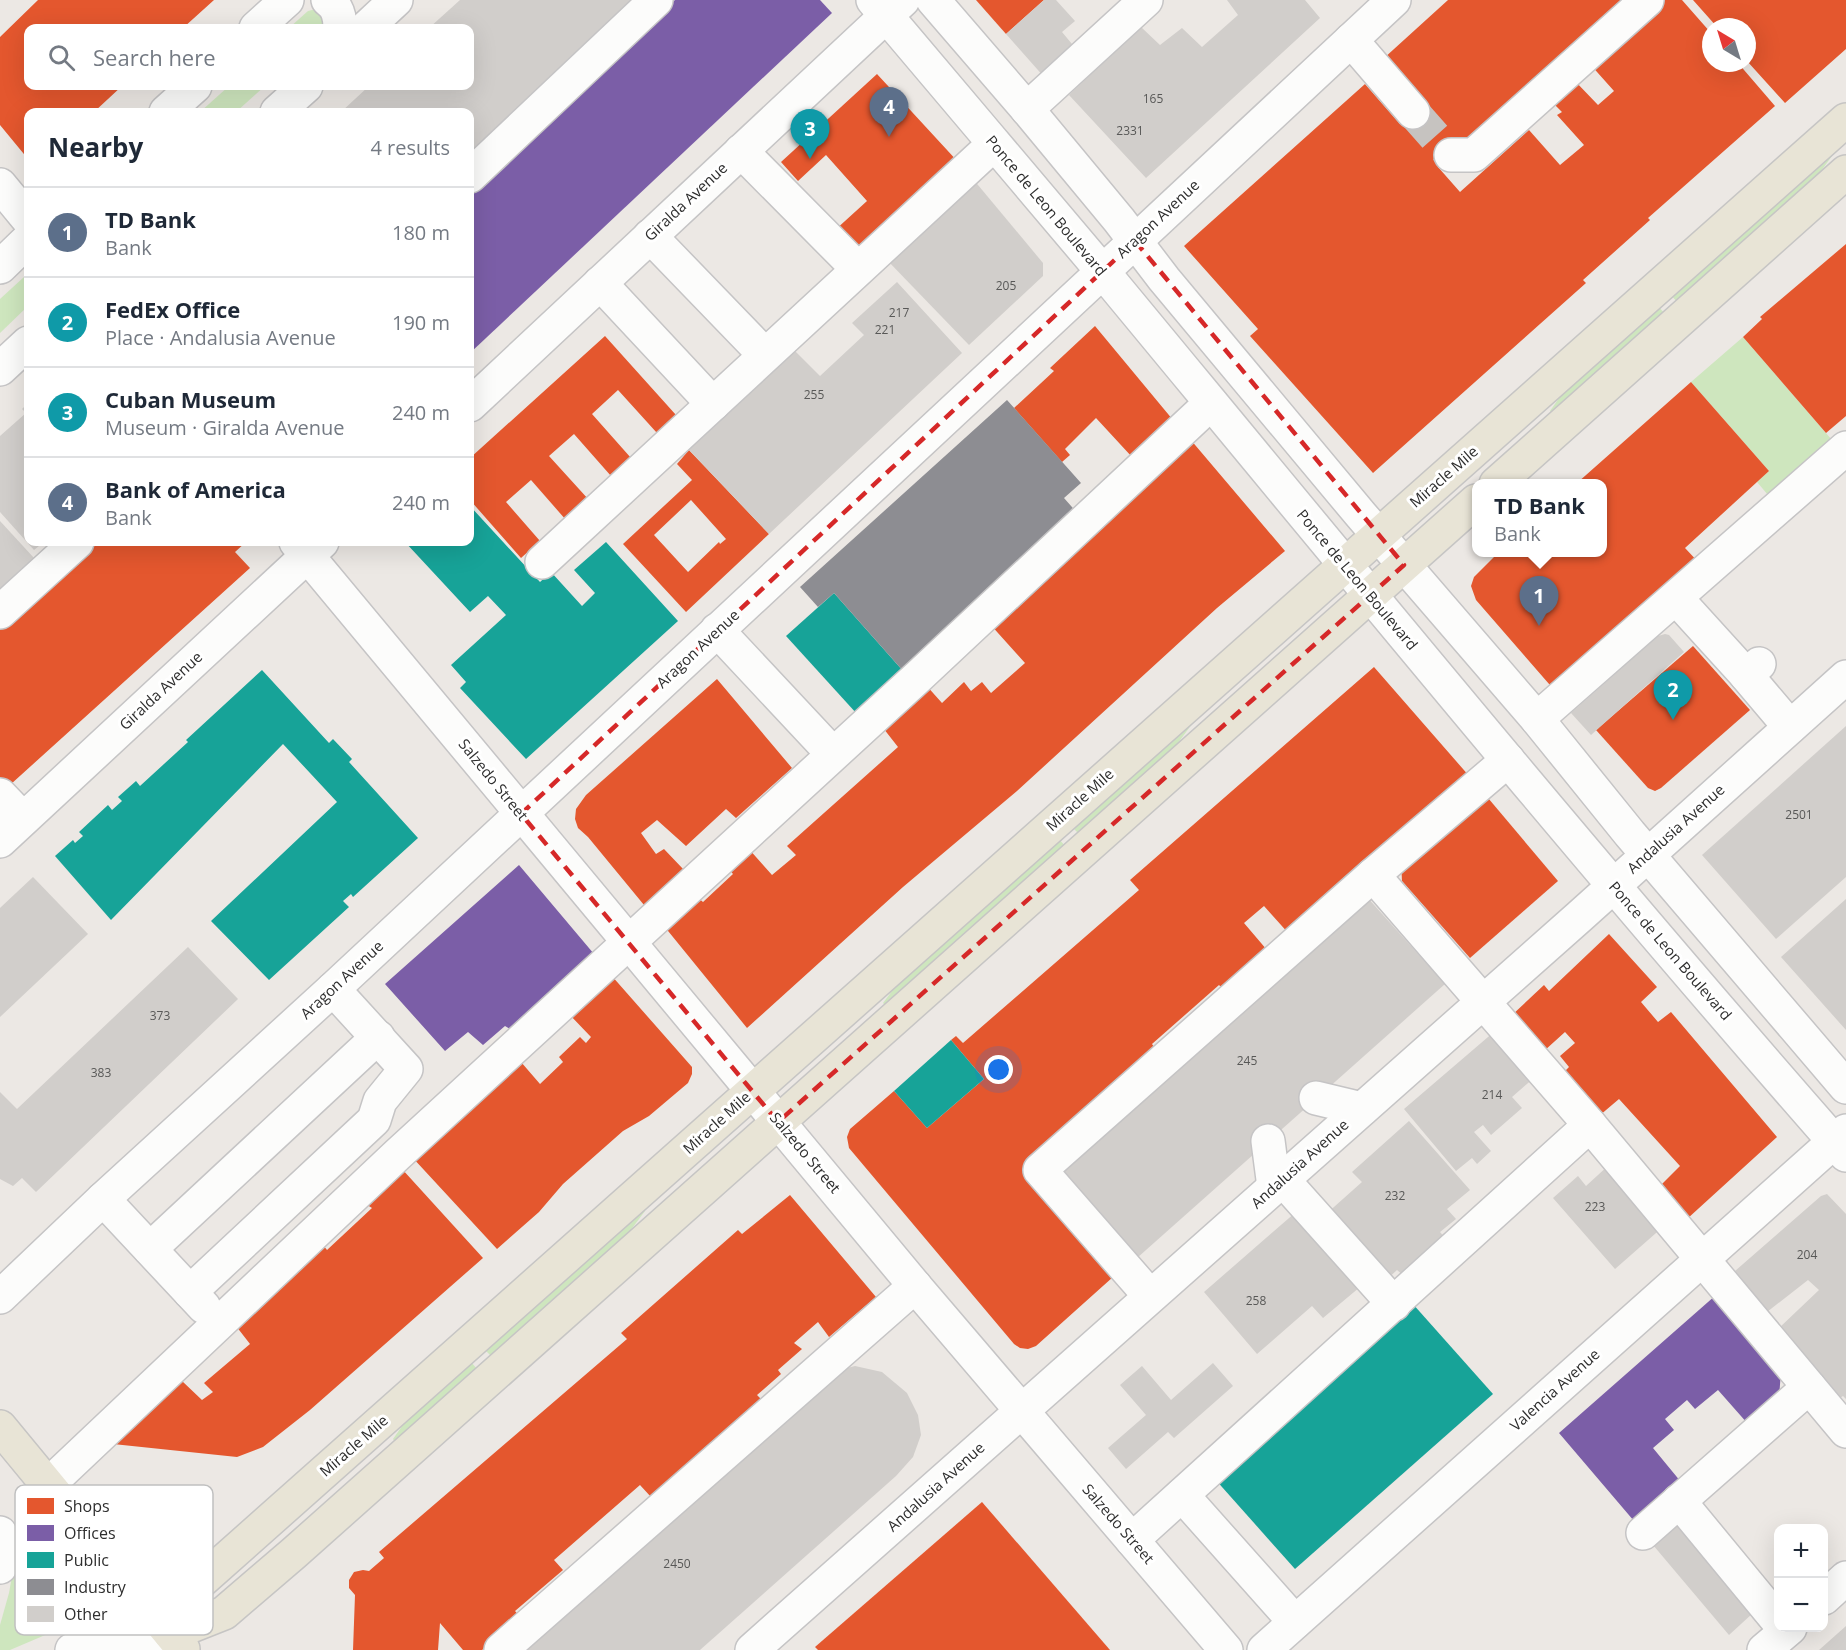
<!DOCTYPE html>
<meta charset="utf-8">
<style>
body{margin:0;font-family:"Open Sans",sans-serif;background:#f2f2f3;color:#1f2937}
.controls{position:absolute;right:18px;bottom:18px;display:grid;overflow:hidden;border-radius:12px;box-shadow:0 6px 24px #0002}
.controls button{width:54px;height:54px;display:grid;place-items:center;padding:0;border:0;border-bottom:2px solid #e0e1e3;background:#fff;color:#1f2937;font:30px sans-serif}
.compass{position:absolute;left:1702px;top:18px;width:54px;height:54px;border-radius:50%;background:#fff;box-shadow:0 6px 24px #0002;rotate:322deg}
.you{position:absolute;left:999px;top:1070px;width:21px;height:21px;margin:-15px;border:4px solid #fff;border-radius:50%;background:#1a73e8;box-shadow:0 0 0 9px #1a73e833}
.badge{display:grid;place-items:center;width:39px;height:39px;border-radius:50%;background:#706f6e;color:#fff;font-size:20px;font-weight:700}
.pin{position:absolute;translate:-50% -50px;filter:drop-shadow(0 2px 3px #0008)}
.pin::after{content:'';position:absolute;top:32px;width:21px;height:18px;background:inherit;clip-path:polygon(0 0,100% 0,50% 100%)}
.popup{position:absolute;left:1472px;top:479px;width:135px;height:78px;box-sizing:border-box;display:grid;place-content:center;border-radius:12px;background:#fff;filter:drop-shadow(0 2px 4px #0005);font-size:20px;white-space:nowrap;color:#747a83}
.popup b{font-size:22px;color:#1f2937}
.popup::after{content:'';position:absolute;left:50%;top:100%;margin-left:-12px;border:12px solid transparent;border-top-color:#fff}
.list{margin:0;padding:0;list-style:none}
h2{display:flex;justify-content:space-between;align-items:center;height:78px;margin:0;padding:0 24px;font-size:26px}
h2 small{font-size:20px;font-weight:400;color:#747a83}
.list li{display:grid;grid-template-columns:39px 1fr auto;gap:18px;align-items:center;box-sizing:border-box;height:90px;padding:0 24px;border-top:2px solid #e0e1e3}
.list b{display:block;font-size:22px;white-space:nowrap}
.list p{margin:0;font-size:20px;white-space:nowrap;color:#747a83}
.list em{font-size:20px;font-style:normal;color:#747a83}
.icon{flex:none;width:33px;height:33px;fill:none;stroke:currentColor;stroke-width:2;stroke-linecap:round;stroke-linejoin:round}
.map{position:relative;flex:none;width:1846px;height:1650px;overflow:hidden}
.search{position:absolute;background:#fff;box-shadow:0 6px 24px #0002;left:24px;top:24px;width:450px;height:66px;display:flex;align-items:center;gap:15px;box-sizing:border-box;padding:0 21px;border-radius:12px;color:#747a83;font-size:22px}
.panel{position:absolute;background:#fff;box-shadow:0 6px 24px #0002;left:24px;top:108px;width:450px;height:438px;border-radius:12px}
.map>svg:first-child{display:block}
</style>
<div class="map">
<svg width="1846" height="1650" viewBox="0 0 1846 1650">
<rect width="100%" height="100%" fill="#ece8e4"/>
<g fill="#cee6be">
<path d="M316 9 324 13 325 28H289L308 11Z"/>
<path d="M229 86H265L236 112H200Z"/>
<path d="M1829 153 1832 156 1810 186 1678 303 1670 294Z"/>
<path d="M24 277 28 281V306L0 333V299Z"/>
<path d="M1657 305 1665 314 1552 413 1550 411 1571 381Z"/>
<path d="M1743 337 1832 440 1768 495 1757 482 1769 471 1691 382Z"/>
<path d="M1193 718 1195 720 1172 751 1079 834 1071 826Z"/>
<path d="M1058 838 1066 847 886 1006 883 1003 904 975Z"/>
<path d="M643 1208 645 1211 624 1239 492 1357 484 1349Z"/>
<path d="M470 1361 478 1370 395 1442 393 1439 412 1412Z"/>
<path d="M17 1548 23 1559 32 1567 53 1574 77 1602 79 1608 51 1617 50 1633 10 1650H0V1625L9 1593Z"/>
</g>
<g fill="#e4572e" fill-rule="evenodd">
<path d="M38 0H214L183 28H28V86H122L94 112H28V159L0 125V37Z"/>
<path d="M976 0H1044L1006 34Z"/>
<path d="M1448 0H1625L1438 167 1460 192 1529 130 1560 165 1584 145 1557 115 1562 112 1552 102 1574 80 1598 105 1614 91 1589 63 1661 0H1682L1711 33V63H1738L1775 106 1648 218 1650 220 1583 280 1586 283 1373 473 1250 336 1258 329 1184 246 1365 84 1400 124 1423 103 1383 59Z"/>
<path d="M1693 0H1846V49L1785 103 1747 61V27H1717Z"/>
<path d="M877 74 959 163 857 256 834 231 867 201 826 155 798 181 781 162Z"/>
<path d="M1846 244V416L1826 433 1743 337 1762 319 1760 317Z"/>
<path d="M1095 326 1173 420 1132 457 1096 418 1065 449 1070 455 1062 462 1014 408 1054 371 1050 368Z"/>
<path d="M605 336 676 415 657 433 618 390 592 414 631 458 611 476 574 434 549 456 589 500 566 520 531 480 506 502 540 541 521 558 470 500V458Z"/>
<path d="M1691 382 1769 471 1685 548 1701 565 1556 692 1476 600 1471 586 1474 577 1499 552H1602V483H1577Z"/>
<path d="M1190 439 1285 551 1217 608 1017 791 903 887 747 1028 664 926 696 896 703 902 733 874 727 867 748 848 772 875 796 855 787 846 898 747 880 724 925 684 942 703 964 682 971 691 982 682 991 693 1025 663 989 623Z"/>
<path d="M689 450 769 534 686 612 623 544 692 480 677 464ZM691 500 726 539 720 544 719 542 688 572 654 535Z"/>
<path d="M93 542H246L235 552 250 568 0 794V626Z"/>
<path d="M1693 646 1750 710 1661 788 1655 791 1648 788 1596 730Z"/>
<path d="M1374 667 1470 777 1290 935 1264 906 1244 923 1267 950 1223 989 1219 985 1152 1044 1156 1050 1023 1170 1113 1277 1036 1346 1028 1349 1020 1348 1014 1344 849 1148 847 1137 850 1129 894 1091 927 1128 984 1079 951 1040 956 1036 963 1043 1139 890 1130 880Z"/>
<path d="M717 679 792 768 736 818 726 809 686 846 657 820 641 833 656 854 664 849 684 870 644 905 588 837 578 828 575 819 576 809 586 795Z"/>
<path d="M1483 792 1558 881 1470 958 1402 881 1401 862Z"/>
<path d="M1609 934 1657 987 1641 1002 1658 1022 1671 1012 1777 1137 1687 1219 1658 1188 1680 1166 1619 1099 1599 1116 1562 1074 1569 1067 1560 1056 1575 1043 1565 1032 1544 1051 1511 1016 1544 985 1549 991Z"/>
<path d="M611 975 692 1067V1074L688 1083 649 1116 623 1131 563 1184 539 1212 497 1249 412 1157 521 1062 540 1084 563 1062 559 1057 580 1037 586 1043 591 1037 568 1013Z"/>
<path d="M402 1169 483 1258 310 1410 263 1447 237 1457 113 1444 182 1381 202 1400 213 1392 204 1383 250 1344 236 1326 323 1245 327 1250 372 1208 364 1203Z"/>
<path d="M790 1195 876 1297 829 1337 818 1322 794 1343 802 1349 778 1370 781 1374 757 1395 762 1400 651 1497 640 1485 554 1560 563 1570 515 1611 520 1617 482 1650H463L440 1623 438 1650H353L355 1595 349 1588V1580L354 1572 363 1570 369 1571 384 1558 379 1552 627 1339 621 1333 738 1230 742 1234Z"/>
<path d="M982 1502 1110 1650H818L815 1647Z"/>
</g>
<g fill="#7b5ea7">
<path d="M675 0H820L832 13 470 353V192Z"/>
<path d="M519 865 594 954 510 1029 505 1026 483 1045 468 1032 445 1051 385 984Z"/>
<path d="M1716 1295 1781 1371 1779 1398 1748 1424 1718 1390 1695 1409 1687 1400 1665 1419 1674 1430 1653 1448 1681 1482 1634 1521 1559 1433Z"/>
</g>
<g fill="#17a398">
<path d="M470 506 540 582 551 572 582 606 595 593 574 570 606 542 678 621 526 759 460 688 466 682 451 665 506 615 488 596 470 612 405 542H470Z"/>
<path d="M834 593 904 672 857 714 786 636Z"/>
<path d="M262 670 329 743 333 739 352 759 349 762 418 838 353 897 351 894 343 901 349 907 269 980 211 921 337 802 283 744 111 920 55 856 73 840 75 843 83 836 79 832 108 805 112 810 122 801 118 797 136 781 140 786 188 742 186 740Z"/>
<path d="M951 1040 984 1079 927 1128 894 1091Z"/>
<path d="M1412 1303 1493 1394 1295 1569 1214 1478Z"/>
</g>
<path fill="#8d8d92" d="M1007 400 1081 483 1064 498 1079 515 904 672 834 593 818 607 800 587Z"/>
<g fill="#d1cecb">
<path d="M460 0H633L470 154V112H341L369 86H470V28H429Z"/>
<path d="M1044 0H1056L1075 21 1062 32 1077 50 1045 78 1006 34Z"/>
<path d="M1227 0H1305L1320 18 1146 178 1069 95 1141 27 1160 45 1182 28 1202 47 1238 15Z"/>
<path d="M973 179 1043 263V276L969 345 886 259Z"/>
<path d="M897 282 962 353 769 534 689 450 794 350 820 376 864 335 852 323Z"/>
<path d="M28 403V542H44L34 550 0 512V436L26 413 22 409Z"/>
<path d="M0 521 34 558 0 589Z"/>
<path d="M1665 634 1669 635 1684 652 1591 735 1571 713 1658 636Z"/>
<path d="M1846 726V877L1776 939 1702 855Z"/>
<path d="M33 877 88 934 0 1017V908Z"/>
<path d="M1366 896 1445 984 1137 1258 1059 1169Z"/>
<path d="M1846 899V1030L1781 957Z"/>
<path d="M188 947 238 999 36 1192 22 1178 13 1186 0 1179V1092L17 1109Z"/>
<path d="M1495 1031 1535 1077 1512 1097 1522 1108 1491 1135 1483 1125 1474 1132 1491 1151 1477 1164 1472 1158 1456 1171 1404 1109Z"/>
<path d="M1409 1121 1470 1190 1447 1209 1456 1219 1440 1232 1446 1239 1404 1276 1397 1270 1384 1282 1325 1215 1362 1182 1352 1172Z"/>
<path d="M1610 1164 1664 1226 1615 1269 1553 1198 1578 1176 1586 1186Z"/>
<path d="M1827 1194 1846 1214V1399L1843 1396 1835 1401 1777 1330 1819 1290 1808 1280 1767 1312 1735 1271 1821 1196Z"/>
<path d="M1296 1212 1360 1287 1323 1318 1312 1306 1257 1354 1204 1292Z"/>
<path d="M1213 1363 1233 1386 1174 1438 1168 1432 1126 1469 1108 1448 1146 1415 1120 1385 1142 1366 1171 1400Z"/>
<path d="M855 1366 882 1372 907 1393 918 1415 921 1435 913 1457 896 1476 700 1650H519L832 1372Z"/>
<path d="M1678 1525 1753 1613 1729 1635 1653 1545Z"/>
<path d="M1846 1626V1650H1819Z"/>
</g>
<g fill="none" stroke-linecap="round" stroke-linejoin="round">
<path stroke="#c6c3c0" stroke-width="33" stroke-dasharray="33 16" stroke-linecap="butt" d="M1413 112 1451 155"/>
<defs>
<g id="minor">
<path d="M328 0C338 7 340 17 340 28"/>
<path d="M873 0C949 91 1027 181 1103 272 1348 568 1592 866 1846 1155"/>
<path d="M933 0 1027 109 1119 220 1164 279 1361 515 1537 719 1630 834 1846 1087"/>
<path d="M256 28 287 0"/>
<path d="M366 28 396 0"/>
<path d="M1351 40 1413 112"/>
<path d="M1027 109 1146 0"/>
<path d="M166 112 195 86"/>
<path d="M277 112 306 86"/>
<path d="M741 151 858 269"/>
<path d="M1451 155H1474L1647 0"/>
<path d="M470 176 656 0"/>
<path d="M0 185 28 219"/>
<path d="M650 236 765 355"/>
<path d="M0 267 28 240"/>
<path d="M600 283 713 404"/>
<path d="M0 369 28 343"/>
<path d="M470 405 903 0"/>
<path d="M296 542 915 1286 1226 1650"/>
<path d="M542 562 994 144"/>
<path d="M1676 598 1746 675"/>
<path d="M0 612 77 542"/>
<path d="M717 630 833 754"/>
<path d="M1759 664 1746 675 1790 727"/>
<path d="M1537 719 1846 448"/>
<path d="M0 795 23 819"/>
<path d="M0 841 322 542"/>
<path d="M1373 875 1590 1125 1846 1431"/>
<path d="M1316 1098 1362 1109"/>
<path d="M1268 1141 1274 1187"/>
<path d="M1283 1180 1394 1304"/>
<path d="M103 1199 204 1307"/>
<path d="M150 1249 378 1037"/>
<path d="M190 1292 374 1120 380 1101 406 1069 333 989"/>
<path d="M1150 1296 1040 1170 1373 875 1508 760"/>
<path d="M0 1297 103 1199 333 989 1394 0"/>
<path d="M48 1485 397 1155 919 676 1211 403"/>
<path d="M1182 1495 1295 1622"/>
<path d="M1679 1501 1778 1621"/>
<path d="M0 1533 2 1551 0 1567"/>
<path d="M1643 1533 1809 1387"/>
<path d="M1132 1540 1590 1125"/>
<path d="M1824 1598 1846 1578"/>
<path d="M72 1650 88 1645 171 1634"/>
<path d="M501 1650 915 1286"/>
<path d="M752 1650 1579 917 1846 677"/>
<path d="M1264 1650 1846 1131"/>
<path d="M1764 1650 1790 1628"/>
</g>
<g id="major">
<path d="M1496 484 1846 172"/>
<path d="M0 1427 183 1649"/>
<path d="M171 1634 199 1583 1846 120"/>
<path d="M171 1634 224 1613 294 1553 1476 501"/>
</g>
</defs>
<use href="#minor" stroke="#c5c4c5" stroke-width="36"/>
<use href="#major" stroke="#c6c5c4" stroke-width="36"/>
<use href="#minor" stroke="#fcfcfb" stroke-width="33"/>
<use href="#major" stroke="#e8e4d6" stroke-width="33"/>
</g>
<path fill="none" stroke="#d62828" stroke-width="4.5" stroke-dasharray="12 8" stroke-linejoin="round" d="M1135 241 1404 565 778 1122 521 814Z"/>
<g text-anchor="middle" stroke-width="6" stroke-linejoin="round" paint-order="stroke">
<g font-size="12" fill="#585857">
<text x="1153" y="103">165</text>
<text x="1130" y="135">2331</text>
<text x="1006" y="290">205</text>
<text x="899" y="317">217</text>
<text x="885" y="334">221</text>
<text x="814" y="399">255</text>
<text x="1799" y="819">2501</text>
<text x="160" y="1020">373</text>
<text x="1247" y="1065">245</text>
<text x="101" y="1077">383</text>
<text x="1492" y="1099">214</text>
<text x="1395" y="1200">232</text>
<text x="1595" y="1211">223</text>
<text x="1807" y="1259">204</text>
<text x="1256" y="1305">258</text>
<text x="677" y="1568">2450</text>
</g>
<g font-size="15" fill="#2e2e2e" stroke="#fff">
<text transform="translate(686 202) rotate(-43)" y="5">Giralda Avenue</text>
<text transform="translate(1046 206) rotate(50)" y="5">Ponce de Leon Boulevard</text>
<text transform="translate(1158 219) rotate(-43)" y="5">Aragon Avenue</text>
<text transform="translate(1444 477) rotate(-41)" y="5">Miracle Mile</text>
<text transform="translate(1357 580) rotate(50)" y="5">Ponce de Leon Boulevard</text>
<text transform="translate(698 649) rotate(-43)" y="5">Aragon Avenue</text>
<text transform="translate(161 691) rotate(-43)" y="5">Giralda Avenue</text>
<text transform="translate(493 780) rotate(51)" y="5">Salzedo Street</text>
<text transform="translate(1080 800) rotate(-42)" y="5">Miracle Mile</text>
<text transform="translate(1676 829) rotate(-42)" y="5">Andalusia Avenue</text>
<text transform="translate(1670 951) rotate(49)" y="5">Ponce de Leon Boulevard</text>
<text transform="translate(342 980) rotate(-43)" y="5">Aragon Avenue</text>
<text transform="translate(717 1123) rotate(-42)" y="5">Miracle Mile</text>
<text transform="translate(805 1153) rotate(50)" y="5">Salzedo Street</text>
<text transform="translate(1300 1164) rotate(-42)" y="5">Andalusia Avenue</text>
<text transform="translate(1555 1390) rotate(-42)" y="5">Valencia Avenue</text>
<text transform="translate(354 1446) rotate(-41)" y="5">Miracle Mile</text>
<text transform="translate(936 1487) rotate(-42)" y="5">Andalusia Avenue</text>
<text transform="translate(1118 1524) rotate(49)" y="5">Salzedo Street</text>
</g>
</g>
<rect x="15" y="1485" width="198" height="150" rx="9" fill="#fff" stroke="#c0c0c0" stroke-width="1.5"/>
<rect x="27" y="1498" width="27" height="16" fill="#e4572e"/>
<rect x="27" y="1525" width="27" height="16" fill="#7b5ea7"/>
<rect x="27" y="1552" width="27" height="16" fill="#17a398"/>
<rect x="27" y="1579" width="27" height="16" fill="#8d8d92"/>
<rect x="27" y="1606" width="27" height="16" fill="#d1cecb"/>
<g font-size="16" fill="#2e2e2e">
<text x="64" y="1512">Shops</text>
<text x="64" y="1539">Offices</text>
<text x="64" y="1566">Public</text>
<text x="64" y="1593">Industry</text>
<text x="64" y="1620">Other</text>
</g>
</svg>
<div class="controls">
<button>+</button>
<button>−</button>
</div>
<svg class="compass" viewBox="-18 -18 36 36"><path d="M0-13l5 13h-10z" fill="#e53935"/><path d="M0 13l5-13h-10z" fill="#747a83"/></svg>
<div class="you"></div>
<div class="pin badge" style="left:1539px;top:626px;background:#5c6f8a">1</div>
<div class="popup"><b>TD Bank</b>Bank</div>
<div class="pin badge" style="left:1673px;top:720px;background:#0f9aa8">2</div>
<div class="pin badge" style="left:810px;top:159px;background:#0f9aa8">3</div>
<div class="pin badge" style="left:889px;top:137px;background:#5c6f8a">4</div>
<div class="search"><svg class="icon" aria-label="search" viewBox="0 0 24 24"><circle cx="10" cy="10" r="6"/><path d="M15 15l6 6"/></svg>Search here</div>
<section class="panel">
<h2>Nearby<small>4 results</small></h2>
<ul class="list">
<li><span class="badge" style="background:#5c6f8a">1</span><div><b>TD Bank</b><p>Bank</p></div><em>180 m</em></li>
<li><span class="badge" style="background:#0f9aa8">2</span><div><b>FedEx Office</b><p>Place · Andalusia Avenue</p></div><em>190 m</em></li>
<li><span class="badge" style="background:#0f9aa8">3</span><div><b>Cuban Museum</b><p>Museum · Giralda Avenue</p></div><em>240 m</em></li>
<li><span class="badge" style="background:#5c6f8a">4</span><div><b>Bank of America</b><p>Bank</p></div><em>240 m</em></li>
</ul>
</section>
</div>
